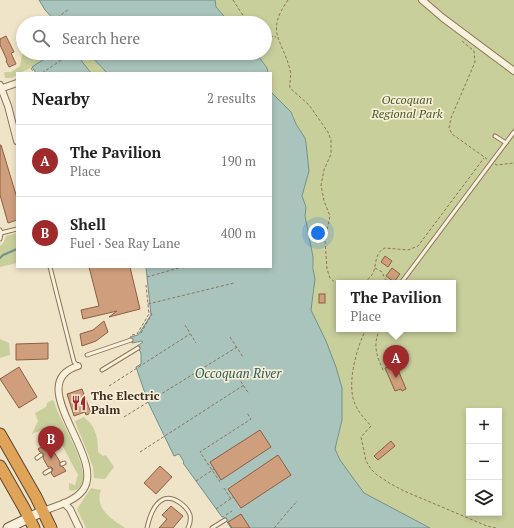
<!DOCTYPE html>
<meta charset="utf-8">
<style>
body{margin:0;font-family:"PT Serif",serif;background:#f6f6f6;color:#222}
.controls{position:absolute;right:12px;bottom:12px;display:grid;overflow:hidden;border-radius:0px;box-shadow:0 2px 6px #0003}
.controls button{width:36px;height:36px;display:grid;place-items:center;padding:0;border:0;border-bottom:1px solid #e0e0e0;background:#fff;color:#222;font:20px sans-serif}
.you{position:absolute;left:318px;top:233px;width:14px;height:14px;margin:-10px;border:3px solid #fff;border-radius:50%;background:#1a73e8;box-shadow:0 0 0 6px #1a73e833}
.badge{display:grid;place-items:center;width:26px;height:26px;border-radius:50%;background:#9e2a2b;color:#fff;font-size:13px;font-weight:700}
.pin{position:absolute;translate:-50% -33px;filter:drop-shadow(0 1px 2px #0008)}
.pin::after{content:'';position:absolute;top:21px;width:14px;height:12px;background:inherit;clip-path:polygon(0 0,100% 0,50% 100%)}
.popup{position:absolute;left:336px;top:280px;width:120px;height:52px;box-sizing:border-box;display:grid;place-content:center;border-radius:0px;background:#fff;filter:drop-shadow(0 1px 3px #0005);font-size:13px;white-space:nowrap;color:#767676}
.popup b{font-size:15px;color:#222}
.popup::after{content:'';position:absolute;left:50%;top:100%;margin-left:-8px;border:8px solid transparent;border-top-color:#fff}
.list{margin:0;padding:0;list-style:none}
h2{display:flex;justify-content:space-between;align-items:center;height:52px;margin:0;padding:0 16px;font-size:17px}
h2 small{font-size:13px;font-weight:400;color:#767676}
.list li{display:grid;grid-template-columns:26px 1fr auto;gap:12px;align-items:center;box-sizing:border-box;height:72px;padding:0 16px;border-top:1px solid #e0e0e0}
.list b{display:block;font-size:15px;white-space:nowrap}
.list p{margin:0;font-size:13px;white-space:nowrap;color:#767676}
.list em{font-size:13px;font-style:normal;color:#767676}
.icon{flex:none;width:22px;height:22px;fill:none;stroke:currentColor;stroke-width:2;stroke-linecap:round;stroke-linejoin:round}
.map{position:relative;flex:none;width:514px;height:528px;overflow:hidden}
.search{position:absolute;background:#fff;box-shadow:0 2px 6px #0003;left:16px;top:16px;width:256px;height:44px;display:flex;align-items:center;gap:10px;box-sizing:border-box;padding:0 14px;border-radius:22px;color:#767676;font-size:15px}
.panel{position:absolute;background:#fff;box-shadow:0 2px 6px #0003;left:16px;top:72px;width:256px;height:196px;border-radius:0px}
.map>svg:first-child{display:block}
</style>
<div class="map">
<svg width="514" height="528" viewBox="0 0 514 528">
<rect width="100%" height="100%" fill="#f0e4c8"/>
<g fill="#c9cf9b" fill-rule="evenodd">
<path d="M215 0H514V528H430L364 493 340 460 335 449V445L338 439 342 420V388L336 367 326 341 311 310 314 291V272L313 257 305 216 306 207 302 196 303 191 305 187 306 143 305 138 296 124 293 115 285 106 274 96 271 92V73H268L267 68 256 53H265V23H230L216 7ZM339 283H453V329H339ZM469 411H499V513H469Z"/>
<path d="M23 49V53H48V55C44 61 24 73 17 73V75L11 78H5L4 72H11L20 66Z"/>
<path d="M90 56 92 57 107 73H91L80 59Z"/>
<path d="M17 233V263L0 267V246L4 242 6 236Z"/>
<path d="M0 339 9 343 10 355 0 358Z"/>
<path d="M52 400 54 401 56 408C63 424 85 462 83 478 83 482 81 486 78 489 74 491 72 491 69 490V483L75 485 78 475 52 426 32 434 38 421 35 413 46 407 47 403Z"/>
<path d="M84 417C86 420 89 421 91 424 97 433 98 441 98 452L103 456 106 455 114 467 105 479 94 478 93 467 75 421Z"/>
<path d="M91 488 101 490C94 509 112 519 125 528H86L77 509Z"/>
</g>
<g fill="#a9c4bc" stroke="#6f938a">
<path d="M39 0H215L216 7 230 23H57L45 10Z"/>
<path d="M48 53H256L267 68 268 73H107L92 57 90 56 80 59 91 73H36L32 67 46 58Z"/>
<path d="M271 92 291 112 296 124 305 138 306 143 309 171 302 196 306 207 305 216 313 257V269L315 279 311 310 326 341 336 367 342 388V420L335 449 340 460 364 493 430 528H231L224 517H222L183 463 184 462 179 454 174 456 148 402 136 367 141 364V353L137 346 143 342 142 341 132 343 130 337 138 335 151 315 146 267H271Z"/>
</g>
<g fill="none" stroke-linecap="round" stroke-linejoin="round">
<path stroke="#6f938a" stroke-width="2" d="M0 258 3 255 17 249"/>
</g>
<g fill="#cf9f7d" stroke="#8d5f41">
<path d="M6 36 14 52 11 53 16 64 9 67 6 61 7 60 0 45V39Z"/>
<path d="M0 145H1L17 198V220L8 223 0 195Z"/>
<path d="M385 256 392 261 388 267 381 262Z"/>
<path d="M89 267H130L140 309 109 317 117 311 83 319 81 310 99 306Z"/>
<path d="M392 268 400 274 394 282 386 276Z"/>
<rect x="319" y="294" width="6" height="9"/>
<path d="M104 321 108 332 96 341 82 346 80 334 93 330Z"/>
<path d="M48 343V359L16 360V344Z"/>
<path d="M396 365 406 389 402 391 401 389 395 391 385 368Z"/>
<path d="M19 367 37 397 19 408 0 379Z"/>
<path d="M82 389 91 413 86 415 85 412 74 416 67 394Z"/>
<path d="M260 430 271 447 221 480 210 462Z"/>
<path d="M391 441 395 446 378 460 374 456Z"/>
<path d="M49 442 52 446 50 450 54 452 60 462V466L63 467 66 471 54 477 51 473 53 469 51 467H48L43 458 44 454 40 452 38 449Z"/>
<path d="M278 455 291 475 241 508 228 489Z"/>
<path d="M160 466 172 477 156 494 144 483Z"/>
<path d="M171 506 183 516 173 528H159L167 519 162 515Z"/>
<path d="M241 514 250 528H232L228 522Z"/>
</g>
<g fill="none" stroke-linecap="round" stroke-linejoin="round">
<defs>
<g id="lane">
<path d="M495 136 506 143"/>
<path d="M0 230 1 233 0 239"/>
<path d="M1 233 17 229"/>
<path d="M50 267 74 362 78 366"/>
<path d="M401 283 514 132"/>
<path d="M87 355 131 340"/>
<path d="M102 370 138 348"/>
<path d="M53 449 56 447"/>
<path d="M37 458 41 455"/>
<path d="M62 464 64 463"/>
<path d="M45 473 50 470"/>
<path d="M147 528C149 519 153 505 162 500 172 494 187 506 190 515 191 520 190 524 188 528"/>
<path d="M212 528 225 520"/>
</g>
<g id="street">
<path d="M422 0 443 18 514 71"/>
<path d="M0 85 8 106 17 141"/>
<path d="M0 89 17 83"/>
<path d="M64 503 70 509 79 528"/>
<path d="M43 511C56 506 74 502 83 490 107 458 22 383 78 366"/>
</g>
<path id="secondary" d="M8 528 43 511"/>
<g id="highway">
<path d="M0 434 36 497 51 528"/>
<path d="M0 466 24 508 34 528"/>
</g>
</defs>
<use href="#lane" stroke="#8d765c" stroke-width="5"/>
<use href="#street" stroke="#8d765c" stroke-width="8"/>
<use href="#secondary" stroke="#6f573f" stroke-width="11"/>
<use href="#highway" stroke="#5b4430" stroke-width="13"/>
<g stroke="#8d765c" stroke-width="1" stroke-dasharray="3 2" stroke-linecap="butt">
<path d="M233 0 248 23"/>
<path d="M288 0C265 33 282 38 290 70 292 76 289 82 290 88L309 105 328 132 331 140V154L324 170 321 185 324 201 330 216 325 240 327 269 330 278 339 286"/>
<path d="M49 23 54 20 69 9"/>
<path d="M265 35 276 37"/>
<path d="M18 37 23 35"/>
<path d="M462 41 474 51 475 62 451 118 449 128 452 134 487 159"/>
<path d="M31 68 34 73"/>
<path d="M42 73 63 59"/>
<path d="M495 164 497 165 514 163"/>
<path d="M144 267V268"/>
<path d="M375 268 382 272 385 279 390 283"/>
<path d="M147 277 182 267"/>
<path d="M364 283C367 280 371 277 373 273 377 264 374 253 385 248L408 250 418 246 484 158"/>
<path d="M148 304 234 283"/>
<path d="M185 325 196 343"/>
<path d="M366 329C357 347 346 384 355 404 358 412 365 419 371 426L361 437 366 461 371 469 377 475 391 484 404 491 487 526 496 528"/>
<path d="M380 329C372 345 377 357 384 372"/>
<path d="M141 333 152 314 149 312"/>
<path d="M132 335 137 334 149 314 146 285"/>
<path d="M230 337 243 357"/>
<path d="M238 377 249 394"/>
<path d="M109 386 190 334"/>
<path d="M124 417 237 347"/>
<path d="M140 452 244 385"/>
<path d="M196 481 214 469"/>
<path d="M220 482 200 452 251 419 247 413"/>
<path d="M224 488 231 499"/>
<path d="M216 509 233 497"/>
<path d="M226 515 232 511"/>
<path d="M274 528 297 501"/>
</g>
<use href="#lane" stroke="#faf1dc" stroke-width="3"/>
<use href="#street" stroke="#faf1dc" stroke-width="6"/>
<use href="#secondary" stroke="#faf1dc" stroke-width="9"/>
<use href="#highway" stroke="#e0a458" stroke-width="11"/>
</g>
<defs>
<symbol id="restaurant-bare" viewBox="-9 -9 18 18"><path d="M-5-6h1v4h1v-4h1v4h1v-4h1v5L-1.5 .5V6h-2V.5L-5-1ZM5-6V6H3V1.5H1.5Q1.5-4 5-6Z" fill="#9e2a2b" stroke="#f7eed8" stroke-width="2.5" paint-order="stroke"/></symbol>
</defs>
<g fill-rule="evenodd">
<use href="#restaurant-bare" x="68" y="392" width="22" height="22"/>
</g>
<g text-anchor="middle" stroke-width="3.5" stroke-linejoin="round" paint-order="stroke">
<g font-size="12" font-style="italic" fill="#4d5a26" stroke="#f7eed8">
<text x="407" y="104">Occoquan<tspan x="407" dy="14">Regional Park</tspan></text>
</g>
<g font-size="12" font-weight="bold" fill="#3d2e20" stroke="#f7eed8" text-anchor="start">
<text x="91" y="400">The Electric<tspan x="91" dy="14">Palm</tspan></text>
</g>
<g font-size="13" font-style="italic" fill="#2f5d5a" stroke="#f7eed8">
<text x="238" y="378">Occoquan River</text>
</g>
</g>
</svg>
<div class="controls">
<button>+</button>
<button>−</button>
<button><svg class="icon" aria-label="layers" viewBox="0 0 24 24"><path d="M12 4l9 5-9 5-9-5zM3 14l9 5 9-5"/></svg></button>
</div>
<div class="you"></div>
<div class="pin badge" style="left:396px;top:378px">A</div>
<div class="popup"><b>The Pavilion</b>Place</div>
<div class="pin badge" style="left:51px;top:459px">B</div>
<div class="search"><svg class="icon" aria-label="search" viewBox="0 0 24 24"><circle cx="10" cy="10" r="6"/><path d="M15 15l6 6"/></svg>Search here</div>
<section class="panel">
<h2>Nearby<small>2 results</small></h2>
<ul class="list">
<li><span class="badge">A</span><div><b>The Pavilion</b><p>Place</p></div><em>190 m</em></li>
<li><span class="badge">B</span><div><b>Shell</b><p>Fuel · Sea Ray Lane</p></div><em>400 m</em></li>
</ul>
</section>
</div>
